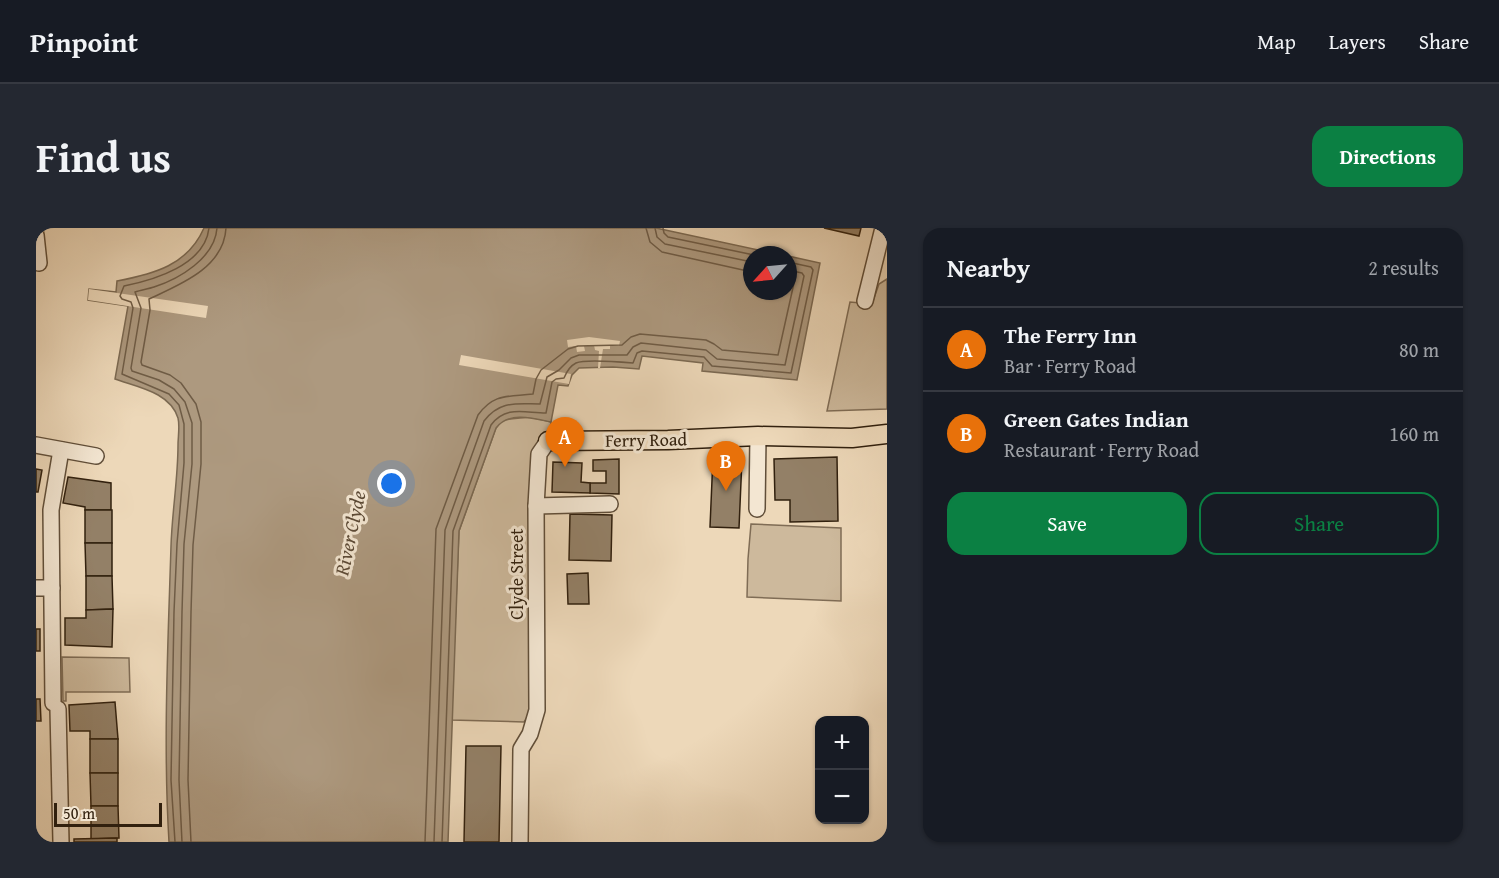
<!DOCTYPE html>
<meta charset="utf-8">
<style>
body{margin:0;font-family:"Gentium Book Plus",serif;background:#242831;color:#f1f3f6}
.controls{position:absolute;right:18px;bottom:18px;display:grid;overflow:hidden;border-radius:12px;box-shadow:0 2px 4px #0004}
.controls button{width:54px;height:54px;display:grid;place-items:center;padding:0;border:0;border-bottom:2px solid #363941;background:#171b24;color:#f1f3f6;font:30px sans-serif}
.compass{position:absolute;left:707px;top:18px;width:54px;height:54px;border-radius:50%;background:#171b24;box-shadow:0 2px 4px #0004;rotate:243deg}
.scale{position:absolute;left:18px;bottom:15px;width:108px;box-sizing:border-box;padding-left:6px;border:3px solid #31200e;border-top:0;font-size:16px;line-height:21px;white-space:nowrap;color:#31200e;-webkit-text-stroke:4px #f3e6d2;paint-order:stroke}
.you{position:absolute;left:356px;top:256px;width:21px;height:21px;margin:-15px;border:4px solid #fff;border-radius:50%;background:#1a73e8;box-shadow:0 0 0 9px #1a73e833}
.badge{display:grid;place-items:center;width:39px;height:39px;border-radius:50%;background:#0b8043;color:#fff;font-size:20px;font-weight:700}
.pin{position:absolute;translate:-50% -50px;filter:drop-shadow(0 2px 3px #0008)}
.pin::after{content:'';position:absolute;top:32px;width:21px;height:18px;background:inherit;clip-path:polygon(0 0,100% 0,50% 100%)}
.list{margin:0;padding:0;list-style:none}
h2{display:flex;justify-content:space-between;align-items:center;height:78px;margin:0;padding:0 24px;font-size:26px}
h2 small{font-size:20px;font-weight:400;color:#9ea1a6}
.list li{display:grid;grid-template-columns:39px 1fr auto;gap:18px;align-items:center;box-sizing:border-box;height:84px;padding:0 24px;border-top:2px solid #363941}
.list b{display:block;font-size:22px;white-space:nowrap}
.list p{margin:0;font-size:20px;white-space:nowrap;color:#9ea1a6}
.list em{font-size:20px;font-style:normal;color:#9ea1a6}
.actions{display:flex;gap:12px;padding:18px 24px}
.actions a{flex:1;padding:14px 0;border:2px solid #0b8043;border-radius:18px;text-align:center;font-size:21px;color:#0b8043}
.actions .main{background:#0b8043;color:#fff}
.map{position:relative;flex:none;width:851px;height:614px;overflow:hidden;border-radius:18px}
header{display:flex;align-items:center;gap:36px;box-sizing:border-box;height:84px;padding:0 30px;background:#171b24;border-bottom:2px solid #363941}
header strong{font-size:28px}
nav{display:flex;gap:33px;margin-inline-start:auto;font-size:21px}
.intro{display:flex;align-items:center;justify-content:space-between;box-sizing:border-box;height:144px;padding:0 36px}
h1{margin:0;font-size:42px}
.button{padding:15px 27px;border-radius:18px;background:#0b8043;color:#fff;font-size:21px;font-weight:700}
main{display:flex;gap:36px;padding:0 36px}
aside{flex:1;background:#171b24;border-radius:18px;box-shadow:0 2px 4px #0004}
.map>svg:first-child{display:block}
</style>
<header>
<strong>Pinpoint</strong>
<nav><a>Map</a><a>Layers</a><a>Share</a></nav>
</header>
<div class="intro"><h1>Find us</h1><a class="button">Directions</a></div>
<main>
<div class="map">
<svg width="851" height="614" viewBox="0 0 851 614">
<rect width="100%" height="100%" fill="#edd8b9"/>
<filter id="stains"><feTurbulence type="fractalNoise" baseFrequency=".00333" numOctaves="4"/><feColorMatrix values="0 0 0 0 .2 0 0 0 0 .09 0 0 0 0 .02 0 0 0 .5 -.17"/></filter>
<radialGradient id="worn" r=".72"><stop offset=".6" stop-color="#630" stop-opacity="0"/><stop offset="1" stop-color="#630" stop-opacity=".3"/></radialGradient>
<g fill="#cdb99c" stroke="#7f6c55" stroke-width="1.5">
<path d="M851 51V181L791 183 814 74 836 76 843 56Z"/>
<path d="M494 189 515 194 512 213 503 226 494 485 488 494 415 492 423 303 460 200 466 192Z"/>
<path d="M715 296 805 300V373L711 369 712 331Z"/>
<path d="M26 429 93 430 94 464H30V473H27Z"/>
</g>
<path fill="#ad997f" stroke="#7b6952" stroke-width="1.5" d="M168 0H620L746 27H716V63H752V28L784 35 761 152 666 143 667 135 606 128 603 141 577 139 543 140 536 147 532 158 522 157 515 194C497 190 473 183 460 200L423 303 412 614H133C127 515 132 416 135 318 136 284 142 251 142 217 142 209 144 198 142 190 134 164 101 159 79 151L92 78 52 72 53 61 80 64 81 53C118 46 152 37 168 0Z"/>
<g fill="#edd8b9">
<path d="M53 61 172 78 170 90 52 72Z"/>
<path d="M553 109 584 113 583 118 574 117V121H567L564 140H562L563 123 559 122 558 117 548 118 549 123 541 124 540 118 532 119 531 112Z"/>
<path d="M425 127 535 146 533 156 423 137Z"/>
</g>
<g fill="none" stroke-linecap="round" stroke-linejoin="round">
<g stroke="#6f5c46" stroke-width="1.5">
<path d="M610 0 614 14 626 24 716 44"/>
<path d="M619 0 621 9 629 16 716 34"/>
<path d="M627 0 628 5 632 9 718 27"/>
<path d="M139 614 135 552 138 384 141 316 148 235V196L143 177 133 166 86 146 97 80 95 74 86 71 84 68 88 58C118 52 169 37 173 0"/>
<path d="M146 614 143 552 146 384 148 316 156 236V195L149 174 138 161 123 152 96 143 95 140 105 80 99 64C105 62 112 61 118 59 143 51 179 30 181 0"/>
<path d="M155 614 152 552 155 384 157 317 165 236V194L160 176 145 155 134 147 106 137 105 134 114 82 113 71C143 57 188 40 190 0"/>
<path d="M389 614 400 301 442 187C458 165 472 169 497 166L500 151 505 142 532 121 542 118 586 117 595 109 604 106 670 112 678 116 686 122 742 127 758 55 756 52 752 51"/>
<path d="M398 614 409 302 448 193C464 172 481 176 504 176L511 149 523 142 535 130 543 127H591L597 119 605 115 670 122 681 131 749 137 768 48 766 45 752 42"/>
<path d="M406 614 417 303 455 197C470 177 489 185 510 185L516 154 520 151 528 150C530 145 534 138 540 135 549 131 585 134 597 135L601 125 606 123 668 129 676 138 755 145 777 42 775 39 752 34"/>
</g>
</g>
<g fill="#938067" stroke="#31200e" stroke-width="1.5">
<path d="M788 0H825L823 8Z"/>
<path d="M677 229 706 231 703 300 674 299Z"/>
<path d="M801 229 802 293 754 294V272H739L738 231Z"/>
<path d="M583 231V266L554 265V255H570V243H557V232Z"/>
<path d="M517 234 546 235 545 254 554 255V265L516 264Z"/>
<path d="M0 241 6 242 2 264H0Z"/>
<path d="M32 249 75 255V282H49V279L27 275Z"/>
<rect x="49" y="282" width="27" height="33"/>
<path d="M534 286 576 287 575 333 533 332Z"/>
<path d="M49 315H76V348H50Z"/>
<path d="M552 345 553 376H532L531 346Z"/>
<path d="M50 348H76L77 381 50 382Z"/>
<path d="M77 381 76 419 29 417V390H50V382Z"/>
<rect x="0" y="401" width="4" height="22"/>
<path d="M0 471H4L5 493H0Z"/>
<path d="M79 474 82 511H54V503H34L33 477Z"/>
<rect x="54" y="511" width="28" height="34"/>
<path d="M430 518H465L463 614H428Z"/>
<path d="M54 545H82V578H55Z"/>
<path d="M55 578H82L83 610 55 611Z"/>
<path d="M81 610V614H38V611Z"/>
</g>
<g fill="none" stroke-linecap="round" stroke-linejoin="round">
<defs>
<g id="minor">
<path d="M0 7 3 35"/>
<path d="M829 73 847 0"/>
<path d="M0 217 60 228"/>
<path d="M500 278 574 276"/>
<path d="M721 281 722 208"/>
<path d="M0 360H16"/>
<path d="M17 475 15 282 25 222"/>
<path d="M22 481 25 614"/>
<path d="M484 614 485 521 494 506 501 482 500 278 503 226 512 213"/>
</g>
<path id="major" d="M512 213 632 212 722 208 816 210 851 206"/>
</defs>
<use href="#minor" stroke="#604e39" stroke-width="18"/>
<use href="#major" stroke="#31200e" stroke-width="21"/>
<use href="#minor" stroke="#f3e6d2" stroke-width="15"/>
<use href="#major" stroke="#edd8b9" stroke-width="18"/>
</g>
<g text-anchor="middle" stroke-width="6" stroke-linejoin="round" paint-order="stroke">
<g font-size="18" fill="#31200e" stroke="#f3e6d2">
<text transform="translate(610 212) rotate(-1)" y="6">Ferry Road</text>
<text transform="translate(481 346) rotate(-90)" y="6">Clyde Street</text>
</g>
<g font-size="20" font-style="italic" fill="#5c4a36" stroke="#f3e6d2">
<text transform="translate(314 305) rotate(-78)" y="7">River Clyde</text>
</g>
</g>
<rect width="100%" height="100%" filter="url(#stains)"/>
<rect width="100%" height="100%" fill="url(#worn)"/>
</svg>
<div class="controls">
<button>+</button>
<button>−</button>
</div>
<svg class="compass" viewBox="-18 -18 36 36"><path d="M0-13l5 13h-10z" fill="#e53935"/><path d="M0 13l5-13h-10z" fill="#9ea1a6"/></svg>
<div class="scale">50 m</div>
<div class="you"></div>
<div class="pin badge" style="left:529px;top:239px;background:#e8710a">A</div>
<div class="pin badge" style="left:690px;top:263px;background:#e8710a">B</div>
</div>
<aside>
<h2>Nearby<small>2 results</small></h2>
<ul class="list">
<li><span class="badge" style="background:#e8710a">A</span><div><b>The Ferry Inn</b><p>Bar · Ferry Road</p></div><em>80 m</em></li>
<li><span class="badge" style="background:#e8710a">B</span><div><b>Green Gates Indian</b><p>Restaurant · Ferry Road</p></div><em>160 m</em></li>
</ul>
<div class="actions"><a class="main">Save</a><a>Share</a></div>
</aside>
</main>
